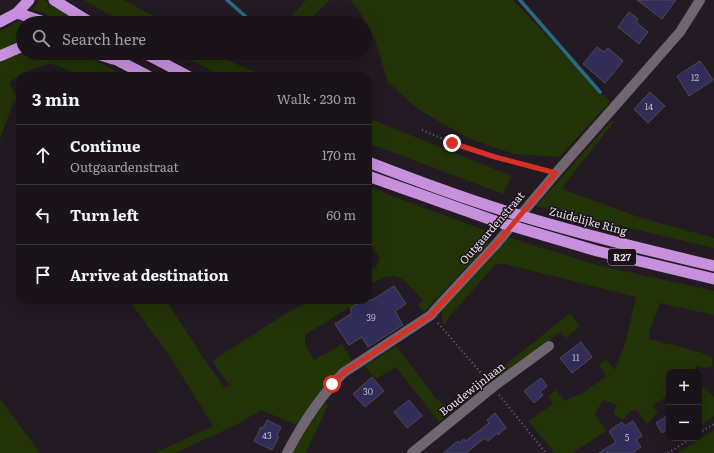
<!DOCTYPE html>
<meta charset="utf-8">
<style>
body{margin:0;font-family:Literata,serif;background:#231d23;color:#f1f3f6}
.controls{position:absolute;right:12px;bottom:12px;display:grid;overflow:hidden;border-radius:8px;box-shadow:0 4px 16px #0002}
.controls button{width:36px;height:36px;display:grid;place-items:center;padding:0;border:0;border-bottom:1px solid #383339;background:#1a141a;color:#f1f3f6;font:20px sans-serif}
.stop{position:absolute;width:12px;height:12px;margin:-9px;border:3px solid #d93025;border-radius:50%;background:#fff}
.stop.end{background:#d93025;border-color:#fff;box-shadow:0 1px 4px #0008}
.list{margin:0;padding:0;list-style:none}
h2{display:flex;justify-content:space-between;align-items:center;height:52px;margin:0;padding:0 16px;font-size:17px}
h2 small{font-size:13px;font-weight:400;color:#9f9ea2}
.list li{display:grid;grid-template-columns:26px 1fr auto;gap:12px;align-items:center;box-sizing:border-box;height:60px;padding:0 16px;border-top:1px solid #383339}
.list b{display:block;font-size:15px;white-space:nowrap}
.list p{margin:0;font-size:13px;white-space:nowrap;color:#9f9ea2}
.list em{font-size:13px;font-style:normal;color:#9f9ea2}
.icon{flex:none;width:22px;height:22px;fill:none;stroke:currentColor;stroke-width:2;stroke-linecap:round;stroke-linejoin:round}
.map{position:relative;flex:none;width:714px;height:453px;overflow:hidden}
.search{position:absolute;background:#1a141a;box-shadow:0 4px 16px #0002;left:16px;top:16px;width:356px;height:44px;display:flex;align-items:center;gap:10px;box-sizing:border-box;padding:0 14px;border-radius:22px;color:#9f9ea2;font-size:15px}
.panel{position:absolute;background:#1a141a;box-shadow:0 4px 16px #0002;left:16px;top:72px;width:356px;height:232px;border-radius:12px}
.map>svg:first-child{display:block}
</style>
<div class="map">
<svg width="714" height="453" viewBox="0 0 714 453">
<rect width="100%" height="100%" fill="#231a23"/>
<g fill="#223307">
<path d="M39 0H44L49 4 80 23H62L41 12 33 10Z"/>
<path d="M84 0H124L167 23H124Z"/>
<path d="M306 0H330L306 23H285Z"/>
<path d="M350 0H513L610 102 559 157 514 154 470 139 443 124 414 106 388 82 375 40 359 11Z"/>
<path d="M26 20 38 23H23V41L0 50V31L18 22Z"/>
<path d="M23 52V53H79L127 76H80L59 66 49 64 32 69 9 82C13 91 20 100 20 109L14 100 0 139V61Z"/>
<path d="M178 53H211L264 76H222Z"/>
<path d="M368 118 512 176 503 194 368 143Z"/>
<path d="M611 121 614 122 563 186 564 190 639 217 714 238V248L536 206Z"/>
<path d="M368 186 392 196 490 232 489 242 484 249 424 312 418 305 423 300C404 281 399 267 371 284L368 296V271L376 267 380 258 368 239Z"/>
<path d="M508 237 597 265 714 291V315L660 303 650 329 649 339 700 352 712 357C713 361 713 364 711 367L705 368 697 365 694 372H669V398L667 396 652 406 658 412 647 424 636 409 629 412 623 420 613 414 617 405 603 400 595 414 606 431 572 453H555L528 421 553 404 548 396 556 390 565 401 572 397 583 393 606 376 599 365 606 359 615 370 626 340 636 297 505 264H497L494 266 450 316 446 322V326L442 320V309Z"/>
<path d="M129 300H166L204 359 224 387 230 386 212 361 290 311 312 300H361L305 335V344L314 360 342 344 352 361 297 425 261 410 236 425 175 453H155L213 426 171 358Z"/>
<path d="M570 313 580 326 566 338 560 332 498 379 491 378 486 372 491 374H494Z"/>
<path d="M396 346 435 397 449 410 456 409 439 422 396 367 376 379 364 366Z"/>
<path d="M699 383 714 397V416L699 427Z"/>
<path d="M0 399 40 453H0Z"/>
<path d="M322 401 328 405 306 453H292Z"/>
<path d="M714 430V453H678Z"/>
</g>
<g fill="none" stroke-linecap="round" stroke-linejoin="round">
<g stroke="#296a82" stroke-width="3.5">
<path d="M227 0 253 23"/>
<path d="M520 0 600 92"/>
</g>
</g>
<g fill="#312d58" stroke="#494956">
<path d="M637 0H676L662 19Z"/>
<path d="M629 12 638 19 636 22 648 32 639 44 618 27Z"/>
<path d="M597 47 604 52 608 48 623 61 605 83 583 64Z"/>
<path d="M700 61 713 80 689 96 677 76Z"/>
<path d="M650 92 665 106 648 123 634 109Z"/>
<path d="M394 286 406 304 395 311 403 325 368 347 362 337 349 345 335 324 352 313 350 308 363 300H372Z"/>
<path d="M581 342 592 357 572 373 560 358Z"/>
<path d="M372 377 384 391 365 407 353 394Z"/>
<path d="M541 378 547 386 540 392 543 395 534 403 524 391Z"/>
<path d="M409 400 422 416 407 428 394 412Z"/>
<path d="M495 413 506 428 502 431 498 435 497 433 488 441 485 438 467 452V453H443L458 441 459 443 464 439 466 441 489 423 487 420Z"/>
<path d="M669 415V428L662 433 656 423Z"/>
<path d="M267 420 281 427 277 435 279 437 272 450 254 441 261 427 263 428Z"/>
<path d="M633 421 642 436 636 440 641 447 632 453H599L616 442 609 431 622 422 625 426Z"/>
</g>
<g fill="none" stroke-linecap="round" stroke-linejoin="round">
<g stroke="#6f676f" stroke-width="2" stroke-dasharray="1 3" stroke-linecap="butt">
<path d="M422 130 453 143 495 157 545 170"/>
<path d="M438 323 486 379"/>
<path d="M499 395 546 453"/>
<path d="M699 433 714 424"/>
<path d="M668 453 692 438"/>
</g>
<g stroke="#706570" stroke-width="10">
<path d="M287 453C302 424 320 397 343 373L431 315 436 309 497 243 556 173 680 32 700 0"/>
<path d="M412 453 493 387 549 346"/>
</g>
<g stroke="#c690dd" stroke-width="11">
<path d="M54 0 91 23"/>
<path d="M17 13 47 23"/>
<path d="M0 22 17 13 29 0"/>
<path d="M95 53 113 59"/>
<path d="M107 53 117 60 148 76"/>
<path d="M144 53 188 76"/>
<path d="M0 56 23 46"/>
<path d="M368 162C412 179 457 196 502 210 572 232 643 249 714 266"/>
<path d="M368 176 495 221 597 251 714 279"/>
</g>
</g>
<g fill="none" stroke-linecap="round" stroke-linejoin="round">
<path stroke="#d93025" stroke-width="5" d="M332 384 343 373 431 315 497 243 556 173 495 157 452 143"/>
</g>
<g text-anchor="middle" stroke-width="3" stroke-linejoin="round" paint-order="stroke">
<g font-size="9" fill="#b9b3c2">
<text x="695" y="81">12</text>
<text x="649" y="110">14</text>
<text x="371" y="321">39</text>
<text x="576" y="361">11</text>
<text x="368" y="395">30</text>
<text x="267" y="439">43</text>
<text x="627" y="441">5</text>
</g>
<rect fill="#1a1119" stroke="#a9a2a8" stroke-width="1" x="608" y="249" width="28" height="16" rx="3"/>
<g font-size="10" font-weight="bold" fill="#e6e0e6">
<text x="622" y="261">R27</text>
</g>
<g font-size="11" fill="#e6e0e6" stroke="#1a1119">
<text transform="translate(588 221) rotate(15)" y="4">Zuidelijke Ring</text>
<text transform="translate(492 228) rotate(-49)" y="4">Outgaardenstraat</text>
<text transform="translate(472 389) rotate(-38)" y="4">Boudewijnlaan</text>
</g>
</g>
</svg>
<div class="controls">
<button>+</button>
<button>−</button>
</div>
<div class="stop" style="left:332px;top:384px"></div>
<div class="stop end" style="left:452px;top:143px"></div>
<div class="search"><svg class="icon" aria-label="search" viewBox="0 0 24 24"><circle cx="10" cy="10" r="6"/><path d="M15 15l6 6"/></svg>Search here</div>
<section class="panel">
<h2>3 min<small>Walk · 230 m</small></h2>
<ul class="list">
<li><svg class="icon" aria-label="ahead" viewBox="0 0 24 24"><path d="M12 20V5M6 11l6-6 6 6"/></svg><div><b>Continue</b><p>Outgaardenstraat</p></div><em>170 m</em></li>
<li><svg class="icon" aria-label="left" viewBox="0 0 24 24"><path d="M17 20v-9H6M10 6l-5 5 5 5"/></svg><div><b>Turn left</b></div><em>60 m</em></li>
<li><svg class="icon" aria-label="arrive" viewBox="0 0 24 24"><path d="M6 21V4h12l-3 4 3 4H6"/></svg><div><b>Arrive at destination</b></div></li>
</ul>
</section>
</div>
